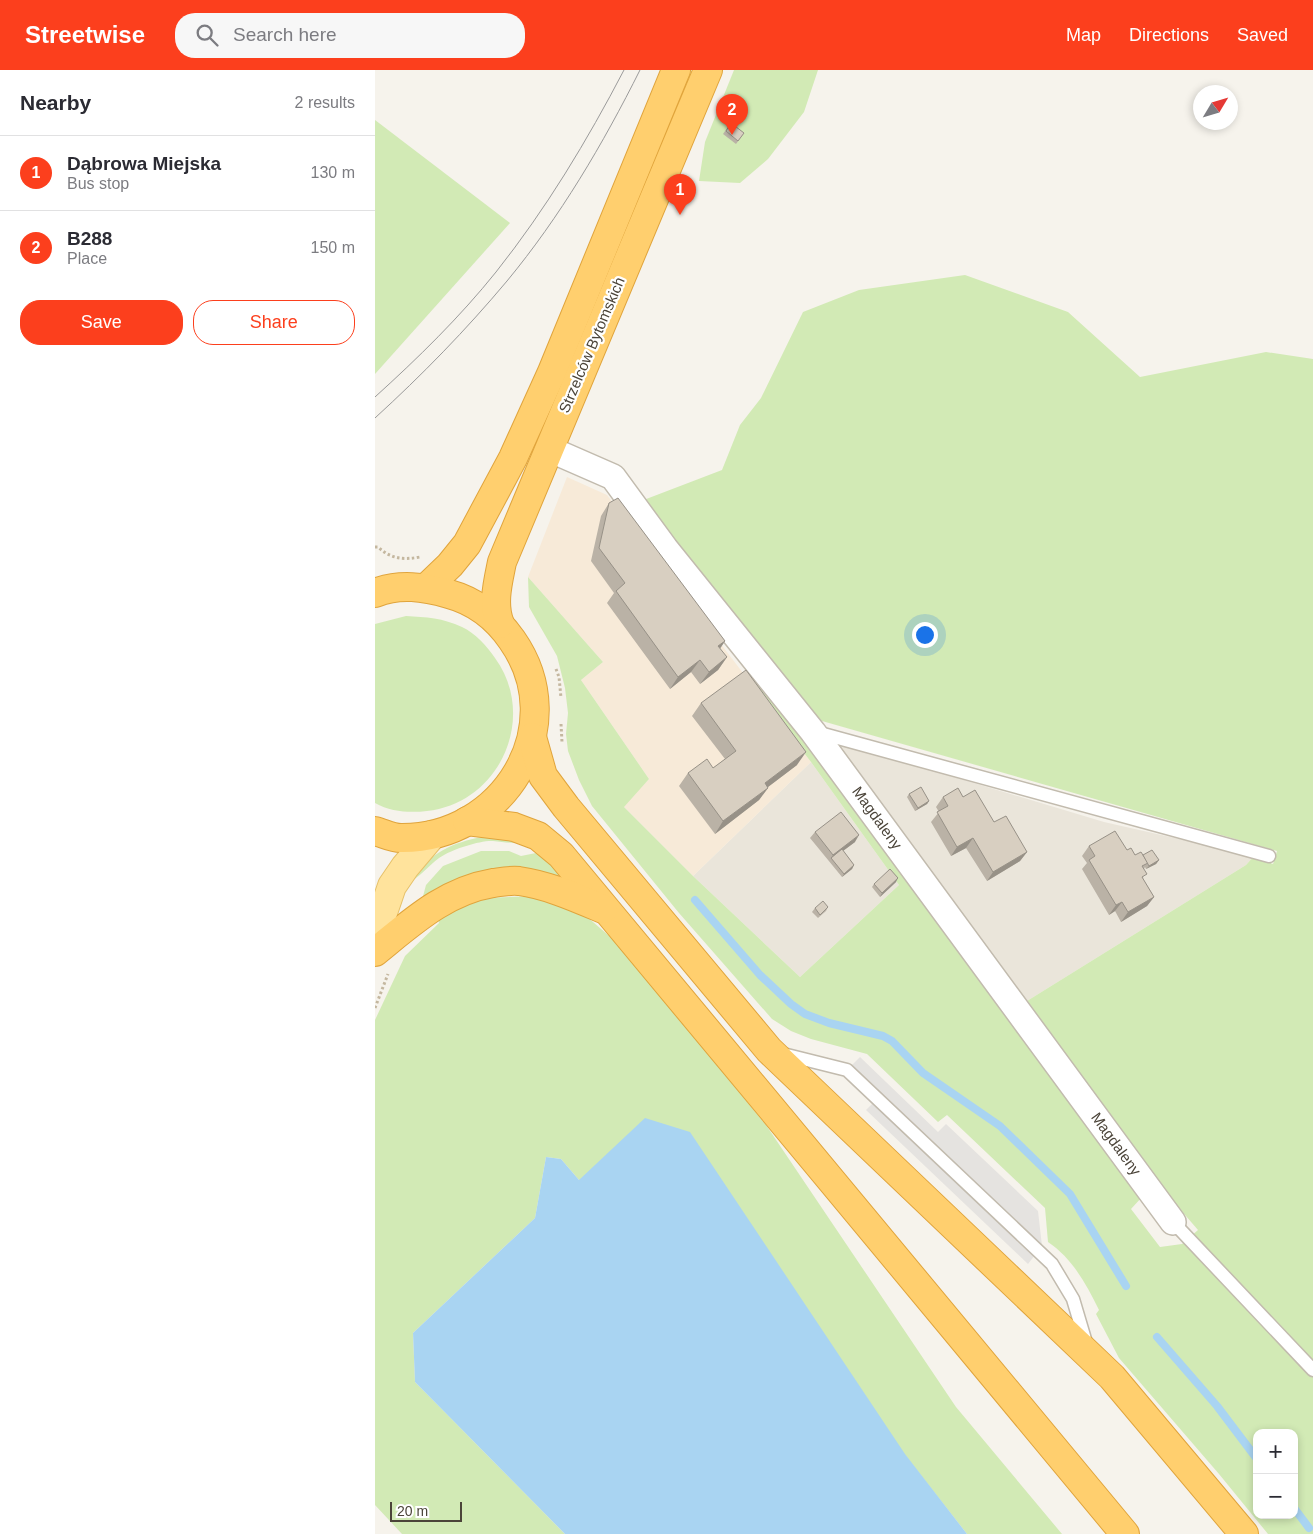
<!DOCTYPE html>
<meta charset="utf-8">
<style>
body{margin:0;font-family:Helvetica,sans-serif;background:#f7f7f7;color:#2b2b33}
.controls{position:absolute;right:15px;bottom:15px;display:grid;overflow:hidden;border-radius:10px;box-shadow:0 2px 8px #0003}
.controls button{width:45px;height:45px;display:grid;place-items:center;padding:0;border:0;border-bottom:1px solid #e1e1e2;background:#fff;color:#2b2b33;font:25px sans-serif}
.compass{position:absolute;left:818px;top:15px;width:45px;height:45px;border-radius:50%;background:#fff;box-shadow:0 2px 8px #0003;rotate:52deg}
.scale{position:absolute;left:15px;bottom:12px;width:72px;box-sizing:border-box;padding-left:5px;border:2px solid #4b4439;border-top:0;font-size:14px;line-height:18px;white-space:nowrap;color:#4b4439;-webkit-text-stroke:4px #fff;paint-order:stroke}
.you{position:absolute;left:549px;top:564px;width:18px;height:18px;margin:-12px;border:4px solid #fff;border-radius:50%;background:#1a73e8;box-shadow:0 0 0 8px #1a73e833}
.badge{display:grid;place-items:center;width:32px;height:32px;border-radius:50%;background:#fc3f1d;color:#fff;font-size:16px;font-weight:700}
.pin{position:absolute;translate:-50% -41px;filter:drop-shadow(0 1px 2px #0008)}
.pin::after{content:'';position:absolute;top:26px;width:18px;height:15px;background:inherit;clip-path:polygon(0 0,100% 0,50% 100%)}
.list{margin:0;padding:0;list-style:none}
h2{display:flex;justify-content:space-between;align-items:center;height:65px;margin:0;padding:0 20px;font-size:21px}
h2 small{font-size:16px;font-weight:400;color:#7c7c81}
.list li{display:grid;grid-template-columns:32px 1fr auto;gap:15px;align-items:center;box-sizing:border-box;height:75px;padding:0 20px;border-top:1px solid #e1e1e2}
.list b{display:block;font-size:19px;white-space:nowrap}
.list p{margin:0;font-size:16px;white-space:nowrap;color:#7c7c81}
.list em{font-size:16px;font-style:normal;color:#7c7c81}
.actions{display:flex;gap:10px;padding:15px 20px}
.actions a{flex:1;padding:11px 0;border:1px solid #fc3f1d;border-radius:20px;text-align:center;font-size:18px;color:#fc3f1d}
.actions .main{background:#fc3f1d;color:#fff}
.icon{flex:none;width:28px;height:28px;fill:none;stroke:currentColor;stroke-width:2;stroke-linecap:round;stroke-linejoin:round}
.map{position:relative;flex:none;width:938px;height:1464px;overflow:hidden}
header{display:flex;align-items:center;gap:30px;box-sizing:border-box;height:70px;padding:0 25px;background:#fc3f1d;color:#fff}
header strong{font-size:24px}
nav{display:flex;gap:28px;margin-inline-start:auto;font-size:18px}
.search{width:350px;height:45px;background:#f7f7f7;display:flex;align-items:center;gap:12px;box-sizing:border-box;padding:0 18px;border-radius:20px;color:#7c7c81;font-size:19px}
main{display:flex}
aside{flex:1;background:#fff}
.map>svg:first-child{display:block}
</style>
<header>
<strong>Streetwise</strong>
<div class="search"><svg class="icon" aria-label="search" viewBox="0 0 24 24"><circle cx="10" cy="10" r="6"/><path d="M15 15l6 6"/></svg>Search here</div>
<nav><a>Map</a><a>Directions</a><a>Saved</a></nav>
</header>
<main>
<aside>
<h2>Nearby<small>2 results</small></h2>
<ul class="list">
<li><span class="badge">1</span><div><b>Dąbrowa Miejska</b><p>Bus stop</p></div><em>130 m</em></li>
<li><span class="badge">2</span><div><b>B288</b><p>Place</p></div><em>150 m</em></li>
</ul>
<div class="actions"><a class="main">Save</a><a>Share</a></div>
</aside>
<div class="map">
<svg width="938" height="1464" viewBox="0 0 938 1464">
<rect width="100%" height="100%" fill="#f6f3ec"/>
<g fill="#eae5da">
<path d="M469 674 729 752 879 786 871 795 652 931 462 677Z"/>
<path d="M436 692 524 815 425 907 318 806Z"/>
</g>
<path fill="#f7ead8" d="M192 407 232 425 436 692 318 806 248 736 274 709 206 610 228 592 153 507Z"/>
<g fill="#d2eab5" fill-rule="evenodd">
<path d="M359 0H443L429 42 393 89 365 113 324 111 330 72Z"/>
<path d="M0 50 135 153 0 304Z"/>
<path d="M590 205 693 242 765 307 891 282 938 289V1464H893L844 1404 744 1288 721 1244 724 1240C711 1214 698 1189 673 1172L670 1138 572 1045 563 1052 492 984 436 969 416 961 397 949 304 843 217 736 204 710 193 681 191 664 193 643 190 618 182 586 154 537 153 507 228 592 206 610 274 709 249 737 318 806 425 907 524 815 436 692 368 603 382 607 553 829 767 1127 756 1139 785 1177 807 1174 823 1160 792 1124 652 931 871 795 879 786 898 794 902 781 447 651 431 635 266 431 347 400 365 355 386 328 428 242 484 220ZM882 1363H919V1445H882Z"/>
<path d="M31 546C51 547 68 548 87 557 100 563 112 576 120 588 163 647 125 733 52 741 35 743 16 742 0 733V554Z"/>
<path d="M129 764 149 772C138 774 129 772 118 771 106 770 79 779 69 785 56 792 49 804 36 811 40 805 44 798 50 793 72 773 99 767 129 764Z"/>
<path d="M106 781H134L146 786 166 782 199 813 47 830 51 815 68 796Z"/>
<path d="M159 826 203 839 240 871 391 1055 581 1337 687 1464H592L530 1385 204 1110 186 1089 171 1087 160 1148 38 1263 40 1312 190 1464H27L0 1435V950L30 886 64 853 63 847 106 828Z"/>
</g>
<path fill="#e5e3e0" d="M485 987 563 1062 571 1054 663 1141 667 1176 653 1194 491 1040 507 1024 477 995Z"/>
<path fill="#a9d4f2" d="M270 1048 315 1062 530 1384 592 1464H190L40 1312 38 1263 160 1148 171 1087 186 1089 204 1110Z"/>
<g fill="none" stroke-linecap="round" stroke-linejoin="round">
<g stroke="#a9d4f2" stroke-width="8">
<path d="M320 830 385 905 416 934 430 944 454 953 508 966 517 971 548 1003 625 1056 695 1124 751 1216"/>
<path d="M782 1267 842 1336 882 1389"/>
<path d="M919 1438 934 1458"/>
</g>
<defs>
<g id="lane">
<path d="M441 662 894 786"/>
<path d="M408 984 472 1000 677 1194 698 1229 712 1276"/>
<path d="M798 1152 938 1300"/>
</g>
<path id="street" d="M174 379 238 407 290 478 438 662 798 1152"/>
<path id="primary" d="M0 866 17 816 30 797 57 765"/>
<g id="highway">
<path d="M51 518 75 495 92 474 138 388 177 302 301 0"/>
<path d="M0 523C25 513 49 517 74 524 100 531 122 548 137 570 198 657 128 769 26 768 17 768 8 763 0 761"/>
<path d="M125 554C117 534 123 512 127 492L333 0"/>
<path d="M157 667 168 706 191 737 394 980 737 1307 869 1464"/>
<path d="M92 751 139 757 163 766 186 785 750 1464"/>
<path d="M0 882C36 853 70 821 118 813 126 812 135 810 144 811 173 815 202 828 228 839"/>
</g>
</defs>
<use href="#lane" stroke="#c2bbae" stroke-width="15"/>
<use href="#street" stroke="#c2bbae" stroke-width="28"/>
<use href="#primary" stroke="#e6c16a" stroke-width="30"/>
<use href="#highway" stroke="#e0a43c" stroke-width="30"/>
<g stroke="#c4b79f" stroke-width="3" stroke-dasharray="2.5 2.5" stroke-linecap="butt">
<path d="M0 477H3C16 489 28 490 45 487"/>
<path d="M181 599 184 607 186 628"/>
<path d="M186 654 187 672"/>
<path d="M0 938 13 904"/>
</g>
<use href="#lane" stroke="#fff" stroke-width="12"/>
<use href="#street" stroke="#fff" stroke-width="25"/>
<use href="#primary" stroke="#ffe39c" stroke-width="28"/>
<use href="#highway" stroke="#ffcf6e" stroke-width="28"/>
<g stroke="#9a9a9a" stroke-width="1">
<path d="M0 327C43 288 85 247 121 202 171 139 212 71 249 0"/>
<path d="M0 348C47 305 91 260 132 211 185 147 228 74 265 0"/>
</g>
</g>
<g fill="#bab2a6">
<path d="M356 53 369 63 361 74 348 64Z"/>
<path d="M234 433 350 571 345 579 352 587 343 600 325 614 316 602 295 619 232 533 239 523 216 491 226 446Z"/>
<path d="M326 633 422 695 393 717V718L384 730 340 764 304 716 313 703 338 698 350 689 317 646Z"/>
<path d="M534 724 554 731 552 734 540 741 532 727Z"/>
<path d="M568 727H588L619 752 652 782 645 791 612 811 591 778 576 786 556 752 564 742 561 737Z"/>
<path d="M440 762 480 772 468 781 479 795 477 799 467 807 435 768Z"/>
<path d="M714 776 752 780 760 785H768L784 790 781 794 771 799 770 797 769 799 768 809 779 827 772 836 746 852 740 841 734 845 707 799 712 793 707 786Z"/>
<path d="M521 812 505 827 497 817 499 814Z"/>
<path d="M453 837 451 841 443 848 437 842 440 838Z"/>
</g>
<g fill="#979187">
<path d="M350 571 341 584 343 576Z"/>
<path d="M352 587 343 600 325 614 334 602Z"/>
<path d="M325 590 316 602 295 619 303 607Z"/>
<path d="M431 682 422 695 381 726 390 713Z"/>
<path d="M393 718 384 730 340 764 348 751Z"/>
<path d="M554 731 552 734 540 741 543 738Z"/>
<path d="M484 765 480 772 457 789 456 788 458 785Z"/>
<path d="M598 768 591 778 576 786 582 777Z"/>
<path d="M652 782 645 791 612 811 618 802Z"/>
<path d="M784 790 781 794 771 799 774 796Z"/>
<path d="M479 795 477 799 467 807 469 804Z"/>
<path d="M523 808 521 812 505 827 507 823Z"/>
<path d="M779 827 772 836 746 852 753 842Z"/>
<path d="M747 832 740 841 734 845 741 835Z"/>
</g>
<g fill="#d8cfc1" stroke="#979187">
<path d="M356 53 369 63 363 71 351 61Z"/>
<path d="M243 428 350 571 343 576 352 587 334 602 325 590 303 607 241 521 250 513 224 478 234 433Z"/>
<path d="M371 600 431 682 390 713 393 718 348 751 313 703 332 689 338 698 361 681 326 633Z"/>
<path d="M546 717 554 731 543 738 534 724Z"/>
<path d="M583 718 588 727 600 720 619 752 631 746 652 782 618 802 598 768 582 777 562 742 573 736 568 727Z"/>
<path d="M466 742 484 765 458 785 440 762Z"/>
<path d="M740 761 752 780 756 778 760 785 766 782 773 793 767 796 772 804 767 807 779 827 753 842 747 832 741 835 714 790 720 786 714 776Z"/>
<path d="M467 779 479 795 469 804 456 788Z"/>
<path d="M777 780 784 790 774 796 768 785Z"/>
<path d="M515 799 523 808 507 823 499 814Z"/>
<path d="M448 831 453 837 445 845 440 838Z"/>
</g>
<g text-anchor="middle" stroke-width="4.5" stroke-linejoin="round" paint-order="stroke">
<g font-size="15" fill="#4b4439" stroke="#fff">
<text transform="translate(217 275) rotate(-67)" y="5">Strzelców Bytomskich</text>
<text transform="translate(502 748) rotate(54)" y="5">Magdaleny</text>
<text transform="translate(741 1074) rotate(54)" y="5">Magdaleny</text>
</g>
</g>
</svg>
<div class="controls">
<button>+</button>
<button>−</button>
</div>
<svg class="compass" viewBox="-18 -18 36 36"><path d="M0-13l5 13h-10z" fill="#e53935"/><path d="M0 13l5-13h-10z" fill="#7c7c81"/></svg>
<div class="scale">20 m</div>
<div class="you"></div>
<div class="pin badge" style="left:305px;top:145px">1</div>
<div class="pin badge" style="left:357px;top:65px">2</div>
</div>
</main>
